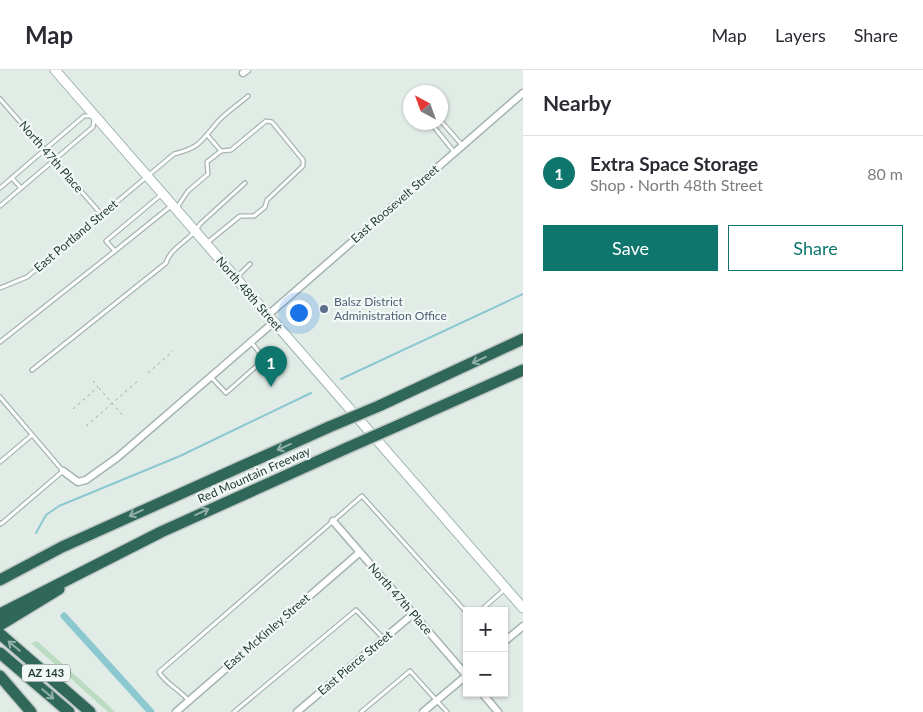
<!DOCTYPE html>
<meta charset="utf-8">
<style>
body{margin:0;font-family:Lato,sans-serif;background:#f7f7f7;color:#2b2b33}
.controls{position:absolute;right:15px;bottom:15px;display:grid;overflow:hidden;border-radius:0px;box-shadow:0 1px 4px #0004}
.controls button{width:45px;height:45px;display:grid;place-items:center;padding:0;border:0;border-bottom:1px solid #e1e1e2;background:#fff;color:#2b2b33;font:25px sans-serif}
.compass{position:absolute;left:403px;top:15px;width:45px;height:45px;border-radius:50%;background:#fff;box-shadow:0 1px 4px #0004;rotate:319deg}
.you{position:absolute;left:298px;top:242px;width:18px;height:18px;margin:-12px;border:4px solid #fff;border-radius:50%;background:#1a73e8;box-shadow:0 0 0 8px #1a73e833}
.badge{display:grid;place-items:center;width:32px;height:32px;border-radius:50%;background:#0f766e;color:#fff;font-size:16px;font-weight:700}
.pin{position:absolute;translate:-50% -41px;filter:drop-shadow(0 1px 2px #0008)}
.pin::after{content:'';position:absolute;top:26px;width:18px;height:15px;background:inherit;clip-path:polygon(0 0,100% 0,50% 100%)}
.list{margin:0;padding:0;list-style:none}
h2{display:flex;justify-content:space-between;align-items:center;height:65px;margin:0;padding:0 20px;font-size:21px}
h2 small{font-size:16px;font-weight:400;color:#7c7c81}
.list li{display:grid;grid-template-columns:32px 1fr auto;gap:15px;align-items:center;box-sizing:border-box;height:75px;padding:0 20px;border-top:1px solid #e1e1e2}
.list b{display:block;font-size:19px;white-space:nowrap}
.list p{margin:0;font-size:16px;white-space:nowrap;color:#7c7c81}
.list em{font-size:16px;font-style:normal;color:#7c7c81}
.actions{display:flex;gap:10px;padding:15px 20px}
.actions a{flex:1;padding:11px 0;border:1px solid #0f766e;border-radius:0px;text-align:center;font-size:18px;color:#0f766e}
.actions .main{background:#0f766e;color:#fff}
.map{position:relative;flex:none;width:523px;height:642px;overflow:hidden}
header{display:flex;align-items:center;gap:30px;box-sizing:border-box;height:70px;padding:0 25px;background:#fff;border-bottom:1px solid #e1e1e2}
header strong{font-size:24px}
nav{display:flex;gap:28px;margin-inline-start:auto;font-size:18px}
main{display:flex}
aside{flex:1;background:#fff}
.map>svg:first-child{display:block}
</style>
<header>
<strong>Map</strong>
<nav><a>Map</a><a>Layers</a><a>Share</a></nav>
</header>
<main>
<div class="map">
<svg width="523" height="642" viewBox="0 0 523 642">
<rect width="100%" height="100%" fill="#e2ece7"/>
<path fill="#bbdcc3" d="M37 571 105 632 115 642H108L31 573Z"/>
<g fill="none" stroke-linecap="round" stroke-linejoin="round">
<g stroke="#8bc8cf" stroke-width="2">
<path d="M341 309 523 224"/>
<path d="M36 463 46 445 59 436 180 386 311 323"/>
</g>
<path stroke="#8bc8cf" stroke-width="7" d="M64 546 151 642"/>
<defs>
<g id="lane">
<path d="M0 29 102 145"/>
<path d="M440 50 462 75"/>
<path d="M414 52 420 56 428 52"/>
<path d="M430 52 455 83"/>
<path d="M208 66 221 81"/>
<path d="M12 108 21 118"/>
<path d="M0 118 84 46H92"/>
<path d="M0 136 93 57 94 49"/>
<path d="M176 139 188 121 208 104 207 92 221 81 231 80 266 51 272 52 303 90V96L267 130 265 137 254 146H240L208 172"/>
<path d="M115 181 171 136"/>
<path d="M237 207 250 194"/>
<path d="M0 218 27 207 174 84C198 78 200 73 215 55 223 44 238 35 248 26"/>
<path d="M0 272 115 181 106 171 162 124"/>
<path d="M32 300 166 193C171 176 192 170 200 154L245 113"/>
<path d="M211 307 226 323 260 293 259 282 251 272"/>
<path d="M0 327 63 401 1 454 0 453"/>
<path d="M0 392 32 365"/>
<path d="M480 541 505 519"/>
<path d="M188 630C179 619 166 614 159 602L362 426 467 543"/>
<path d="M234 642 356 540 383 568"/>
<path d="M361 642 410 601 447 642"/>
</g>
<g id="street">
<path d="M243 3 247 0"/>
<path d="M268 245 523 23"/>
<path d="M63 401 78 412 86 410 118 387 274 252"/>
<path d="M333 451 467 606"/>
<path d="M504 572 523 556"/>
<path d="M482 623 498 642"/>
<path d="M176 642 359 483"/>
<path d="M297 642 413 544"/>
<path d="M423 642 467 605"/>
</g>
<path id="secondary" d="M55 0 523 538"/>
<g id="highway">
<path d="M379 336 523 269"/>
<path d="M397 356 523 300"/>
<path d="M0 510 62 477 329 357"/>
<path d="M0 544 161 462 347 378"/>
<path d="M0 555 59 519"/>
<path d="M0 564 90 642"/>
<path d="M0 583 69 642"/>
<path d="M0 606 31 642"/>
</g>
</defs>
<use href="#lane" stroke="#a5b4ae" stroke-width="5.5"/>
<use href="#street" stroke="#a5b4ae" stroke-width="9"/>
<use href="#secondary" stroke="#a0b7ae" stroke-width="11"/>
<use href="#highway" stroke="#c1c8c6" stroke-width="14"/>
<g stroke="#83af9f" stroke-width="1" stroke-dasharray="2.5 4" stroke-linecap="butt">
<path d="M148 303 173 281"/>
<path d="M99 318 124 347"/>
<path d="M73 339 98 317 93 311"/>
<path d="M86 356 139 310"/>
</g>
<use href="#lane" stroke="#fff" stroke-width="3"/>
<use href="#street" stroke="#fff" stroke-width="6"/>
<use href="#secondary" stroke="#fff" stroke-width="9"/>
<use href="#highway" stroke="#2f6859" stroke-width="11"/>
<defs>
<g id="highway-bridge">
<path d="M329 357 379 336"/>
<path d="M347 378 397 356"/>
</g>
</defs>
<use href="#highway-bridge" stroke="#c1c8c6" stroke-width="14" stroke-linecap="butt"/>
<use href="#highway-bridge" stroke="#2f6859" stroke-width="11"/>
</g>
<defs><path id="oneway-shaft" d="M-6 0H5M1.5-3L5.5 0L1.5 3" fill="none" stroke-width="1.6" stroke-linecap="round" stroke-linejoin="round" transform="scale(1.25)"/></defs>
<g stroke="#90b0a7">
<use href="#oneway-shaft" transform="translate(479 290) rotate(155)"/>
<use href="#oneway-shaft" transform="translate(284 377) rotate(156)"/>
<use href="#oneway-shaft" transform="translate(202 442) rotate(-25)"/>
<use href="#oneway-shaft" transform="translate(136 443) rotate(155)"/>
<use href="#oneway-shaft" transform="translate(14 576) rotate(-140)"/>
<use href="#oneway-shaft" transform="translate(48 624) rotate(40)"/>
</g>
<circle fill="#5c6f8a" stroke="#f2f8f5" stroke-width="2" cx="324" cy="239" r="5"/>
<g text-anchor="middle" stroke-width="4.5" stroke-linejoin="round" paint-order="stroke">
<rect fill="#f2f8f5" stroke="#60746e" stroke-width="1" x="22" y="594.5" width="48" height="17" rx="4"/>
<g font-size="11" font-weight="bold" fill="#223c34">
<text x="46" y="607">AZ 143</text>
</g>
<g font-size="12" fill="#223c34" stroke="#f2f8f5">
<text transform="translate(51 87) rotate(49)" y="4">North 47th Place</text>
<text transform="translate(395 134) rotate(-41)" y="4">East Roosevelt Street</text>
<text transform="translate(76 166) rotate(-40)" y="4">East Portland Street</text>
<text transform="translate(249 224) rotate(49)" y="4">North 48th Street</text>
<text transform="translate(254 405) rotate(-24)" y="4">Red Mountain Freeway</text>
<text transform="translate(400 529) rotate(49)" y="4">North 47th Place</text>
<text transform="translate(267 562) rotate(-41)" y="4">East McKinley Street</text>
<text transform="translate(355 593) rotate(-40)" y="4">East Pierce Street</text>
</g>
<g font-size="12" fill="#4e5e75" stroke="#f2f8f5" text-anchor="start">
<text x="334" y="236">Balsz District<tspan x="334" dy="14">Administration Office</tspan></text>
</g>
</g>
</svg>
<div class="controls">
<button>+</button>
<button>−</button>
</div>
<svg class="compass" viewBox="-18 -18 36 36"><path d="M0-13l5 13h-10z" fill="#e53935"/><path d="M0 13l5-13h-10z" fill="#7c7c81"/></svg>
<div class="you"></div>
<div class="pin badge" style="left:271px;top:317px">1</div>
</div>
<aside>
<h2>Nearby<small></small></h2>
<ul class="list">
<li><span class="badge">1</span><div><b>Extra Space Storage</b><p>Shop · North 48th Street</p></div><em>80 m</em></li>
</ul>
<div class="actions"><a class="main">Save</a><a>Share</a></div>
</aside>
</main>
